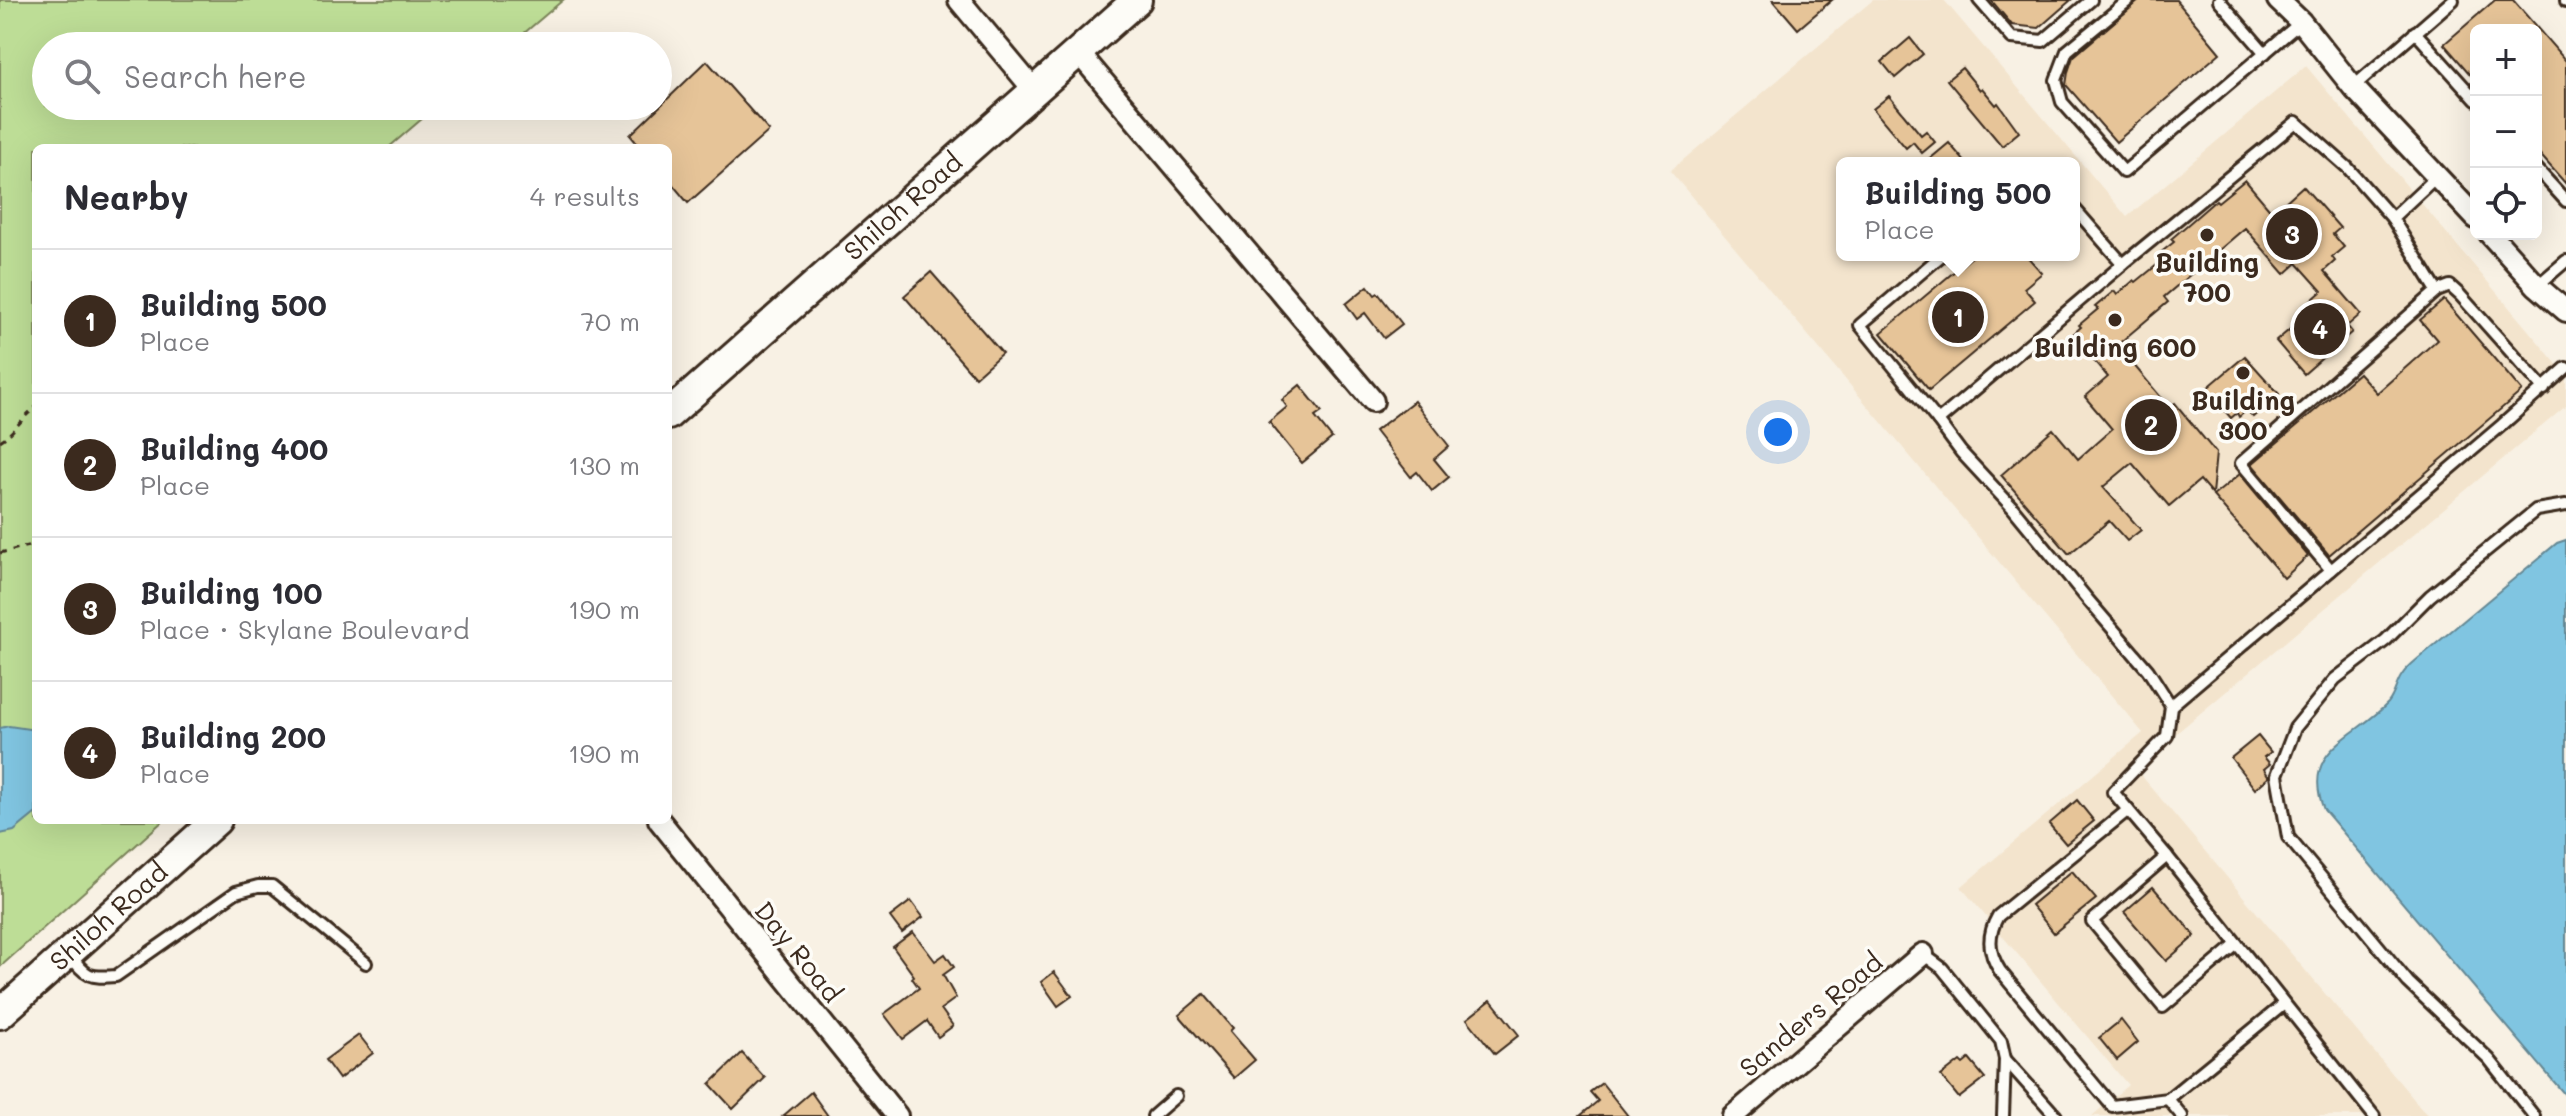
<!DOCTYPE html>
<meta charset="utf-8">
<style>
body{margin:0;font-family:Mali,sans-serif;background:#f7f7f7;color:#2b2b33}
.controls{position:absolute;right:24px;top:24px;display:grid;overflow:hidden;border-radius:12px;box-shadow:0 8px 32px #0002}
.controls button{width:72px;height:72px;display:grid;place-items:center;padding:0;border:0;border-bottom:2px solid #e1e1e2;background:#fff;color:#2b2b33;font:40px sans-serif}
.you{position:absolute;left:1778px;top:432px;width:28px;height:28px;margin:-20px;border:6px solid #fff;border-radius:50%;background:#1a73e8;box-shadow:0 0 0 12px #1a73e833}
.badge{display:grid;place-items:center;width:52px;height:52px;border-radius:50%;background:#3b2a1e;color:#fff;font-size:26px;font-weight:700}
.pin{position:absolute;translate:-50% -50%;border:4px solid #fff;box-shadow:0 2px 8px #0006}
.popup{position:absolute;left:1836px;top:157px;width:244px;height:104px;box-sizing:border-box;display:grid;place-content:center;border-radius:12px;background:#fff;filter:drop-shadow(0 2px 6px #0005);font-size:26px;white-space:nowrap;color:#7c7c81}
.popup b{font-size:30px;color:#2b2b33}
.popup::after{content:'';position:absolute;left:50%;top:100%;margin-left:-16px;border:16px solid transparent;border-top-color:#fff}
.list{margin:0;padding:0;list-style:none}
h2{display:flex;justify-content:space-between;align-items:center;height:104px;margin:0;padding:0 32px;font-size:34px}
h2 small{font-size:26px;font-weight:400;color:#7c7c81}
.list li{display:grid;grid-template-columns:52px 1fr auto;gap:24px;align-items:center;box-sizing:border-box;height:144px;padding:0 32px;border-top:2px solid #e1e1e2}
.list b{display:block;font-size:30px;white-space:nowrap}
.list p{margin:0;font-size:26px;white-space:nowrap;color:#7c7c81}
.list em{font-size:26px;font-style:normal;color:#7c7c81}
.icon{flex:none;width:44px;height:44px;fill:none;stroke:currentColor;stroke-width:2;stroke-linecap:round;stroke-linejoin:round}
.map{position:relative;flex:none;width:2566px;height:1116px;overflow:hidden}
.search{position:absolute;background:#fff;box-shadow:0 8px 32px #0002;left:32px;top:32px;width:640px;height:88px;display:flex;align-items:center;gap:20px;box-sizing:border-box;padding:0 28px;border-radius:44px;color:#7c7c81;font-size:30px}
.panel{position:absolute;background:#fff;box-shadow:0 8px 32px #0002;left:32px;top:144px;width:640px;height:680px;border-radius:12px}
.map>svg:first-child{display:block}
</style>
<div class="map">
<svg width="2566" height="1116" viewBox="0 0 2566 1116">
<rect width="100%" height="100%" fill="#f8f1e4"/>
<filter id="ink" filterUnits="userSpaceOnUse"><feTurbulence type="fractalNoise" baseFrequency=".0125" numOctaves="2"/><feDisplacementMap in="SourceGraphic" scale="16" xChannelSelector="R" yChannelSelector="G"/><feConvolveMatrix kernelMatrix="1 2 1 2 8 2 1 2 1" color-interpolation-filters="sRGB"/></filter>
<g filter="url(#ink)">
<path fill="#f3e4cd" fill-rule="evenodd" d="M1873 0H1944L2127 217 2306 66 2566 375V406L2135 768 2428 1116H2092L2128 1085 1961 887 2143 733 1670 171ZM1842 163H2074V255H1842Z"/>
<path fill="#bddd96" stroke="#7c845a" stroke-width="2" d="M0 0H563L509 46H46V106H437L388 148H36V820H164L0 967Z"/>
<g fill="#80c5e1" stroke="#648793" stroke-width="2">
<path d="M2566 540V1096L2324 810C2300 749 2354 739 2388 703 2395 695 2396 683 2402 675 2406 668 2414 662 2420 657L2557 543Z"/>
<path d="M9 726 36 730V813L14 831 0 834V728Z"/>
</g>
<g fill="#e6c498" stroke="#3b2a1e" stroke-width="2">
<path d="M1773 0H1832L1798 29Z"/>
<path d="M1991 0H2071L2039 28 2012 25Z"/>
<path d="M2140 0H2176L2220 53 2116 142 2066 85 2068 72 2073 57Z"/>
<path d="M2495 0H2513L2566 61V184L2536 150V30H2476V81L2444 44Z"/>
<path d="M1910 38 1923 54 1895 78 1882 62Z"/>
<path d="M707 61 769 131 688 203 668 179V148H641L630 135Z"/>
<path d="M1962 68 1980 90 1982 88 1996 105 1998 103 2019 132 2002 146 1947 80Z"/>
<path d="M1889 96 1921 135 1926 131 1935 142 1922 153 1913 142 1906 148 1873 109Z"/>
<path d="M1949 143 1966 163H1925Z"/>
<path d="M2245 180 2273 213 2303 186 2340 228 2333 234 2344 247 2332 257 2335 261 2324 271 2361 314 2347 326 2352 332 2304 374 2276 341 2301 320 2296 314 2322 291 2297 263 2285 274 2245 228 2164 297 2168 302 2117 345 2169 407 2175 403 2216 453 2212 494 2200 480 2169 506 2132 463 2103 487 2141 530 2127 541 2109 521 2069 554 2001 475 2053 429 2078 459 2112 429 2085 397 2108 377 2072 335 2081 327 2079 325 2098 309 2095 307 2114 291 2117 295 2134 280 2136 282 2163 260 2159 254 2174 242 2171 239 2216 200 2218 202Z"/>
<path d="M1974 255H2026L2042 273 2024 288 2035 301 1929 390 1881 333Z"/>
<path d="M931 272 1002 353 975 377 904 296Z"/>
<path d="M1368 286 1375 295 1378 293 1402 324 1384 338 1365 313 1357 319 1346 304Z"/>
<path d="M2444 300 2522 391 2329 555 2252 464 2359 373 2377 393 2437 340 2420 320Z"/>
<path d="M2245 356 2279 394 2253 417 2247 410 2239 417 2237 413 2231 418 2206 389Z"/>
<path d="M1300 385 1322 412 1315 417 1332 438 1302 463 1269 422 1287 407 1282 400Z"/>
<path d="M1414 401 1449 446 1434 459 1449 477 1432 491 1417 472 1411 477 1375 431Z"/>
<path d="M2240 474 2308 556 2284 578 2213 496Z"/>
<path d="M2258 736 2271 752 2264 757 2270 764 2264 769 2269 777 2255 789 2231 758Z"/>
<path d="M2077 800 2094 821 2066 844 2049 824Z"/>
<path d="M2072 871 2096 899 2054 933 2031 905Z"/>
<path d="M2153 887 2195 936 2166 961 2124 912Z"/>
<path d="M911 901 923 917 902 933 890 917Z"/>
<path d="M913 932 935 961 945 954 954 967 943 975 956 998 941 1009 953 1026 938 1037 927 1021 903 1039 884 1014 919 988 912 978 914 976 893 947Z"/>
<path d="M1054 972 1072 996 1058 1006 1041 982Z"/>
<path d="M1204 994 1233 1028 1230 1031 1255 1060 1234 1078 1179 1015Z"/>
<path d="M1491 1000 1519 1035 1495 1054 1467 1019Z"/>
<path d="M2121 1020 2138 1042 2117 1060 2099 1038Z"/>
<path d="M359 1035 373 1053 339 1079 325 1060Z"/>
<path d="M742 1053 765 1078 733 1109 710 1084Z"/>
<path d="M1969 1059 1985 1078 1959 1098 1941 1076 1960 1061 1963 1064Z"/>
<path d="M1602 1083 1628 1116H1580L1598 1101 1590 1092Z"/>
<path d="M811 1092 828 1116H783Z"/>
</g>
<g fill="none" stroke-linecap="round" stroke-linejoin="round">
<defs>
<g id="service">
<path d="M1979 0 2012 38 2043 41 2091 0"/>
<path d="M2129 0 2067 51 2056 80 2062 102 2124 172 2301 22"/>
<path d="M2219 0 2265 53"/>
<path d="M2566 0V1"/>
<path d="M2415 32 2476 100"/>
<path d="M2353 87 2453 0"/>
<path d="M2536 168 2566 201"/>
<path d="M2074 208 2123 264 2296 122 2348 168 2392 218 2438 175"/>
<path d="M2392 218 2437 291"/>
<path d="M1942 255 1860 325 1938 421 2123 264"/>
<path d="M2537 286 2566 261"/>
<path d="M1938 421 1961 452 2012 507 2088 600 2148 670 2171 706"/>
<path d="M2331 570 2241 463 2437 291 2450 286 2460 295 2544 389"/>
<path d="M2128 810 1998 916C1987 935 1988 953 2000 971L2112 1106 2168 1099"/>
<path d="M2167 856 2374 1116"/>
<path d="M2237 944 2163 1007 2092 921 2167 856 2113 792 2167 736 2171 706 2502 425 2566 368"/>
<path d="M1923 954 1942 968 2001 1041 2005 1059 2003 1116"/>
<path d="M70 955C86 977 89 978 116 976L236 892 258 886H272L366 963"/>
<path d="M2005 1059 2056 1116"/>
<path d="M1153 1116 1176 1096"/>
<path d="M2182 1116 2168 1099 2284 1004"/>
<path d="M2534 1116 2489 1059 2408 982 2288 837 2277 775 2295 728 2335 679 2386 640 2430 596 2536 510 2566 505"/>
</g>
<g id="minor">
<path d="M959 0 1034 90"/>
<path d="M2278 0 2301 22 2353 87 2476 218"/>
<path d="M1078 52 1373 401"/>
<path d="M2490 234 2537 286 2566 311"/>
<path d="M659 820 897 1116"/>
<path d="M1733 1116 1923 954"/>
</g>
<g id="secondary">
<path id="s1" d="M668 415 1137 0"/>
<path id="s2" d="M0 1014 217 820"/>
</g>
</defs>
<use href="#service" stroke="#3b2a1e" stroke-width="16"/>
<use href="#minor" stroke="#3b2a1e" stroke-width="26"/>
<use href="#secondary" stroke="#3b2a1e" stroke-width="34"/>
<g stroke="#3b2a1e" stroke-width="3" stroke-dasharray="6 6" stroke-linecap="butt">
<path d="M0 441C15 432 22 417 36 407"/>
<path d="M0 553 36 544"/>
</g>
<use href="#service" stroke="#fdfcf7" stroke-width="10"/>
<use href="#minor" stroke="#fdfcf7" stroke-width="20"/>
<use href="#secondary" stroke="#fdfcf7" stroke-width="28"/>
</g>
</g>
<g fill="#3b2a1e" stroke="#fdfcf7" stroke-width="3">
<circle cx="2207" cy="235" r="8"/>
<circle cx="2115" cy="320" r="8"/>
<circle cx="2243" cy="373" r="8"/>
</g>
<g text-anchor="middle" stroke-width="7" stroke-linejoin="round" paint-order="stroke">
<g font-size="26" fill="#3b2a1e" stroke="#fdfcf7">
<text dy="9" stroke="none"><textPath href="#s1" startOffset="314">Shiloh Road</textPath></text>
<text dy="9" stroke="none"><textPath href="#s2" startOffset="146">Shiloh Road</textPath></text>
<text transform="translate(798 952) rotate(51)" y="9">Day Road</text>
<text transform="translate(1811 1015) rotate(-40)" y="9">Sanders Road</text>
</g>
<g font-size="26" font-weight="bold" fill="#3b2a1e" stroke="#fdfcf7">
<text x="2207" y="272">Building<tspan x="2207" dy="30">700</tspan></text>
<text x="2115" y="357">Building 600</text>
<text x="2243" y="410">Building<tspan x="2243" dy="30">300</tspan></text>
</g>
</g>
</svg>
<div class="controls">
<button>+</button>
<button>−</button>
<button><svg class="icon" aria-label="locate" viewBox="0 0 24 24"><circle cx="12" cy="12" r="6"/><path d="M12 2v4M12 18v4M2 12h4M18 12h4"/></svg></button>
</div>
<div class="you"></div>
<div class="pin badge" style="left:1958px;top:317px">1</div>
<div class="popup"><b>Building 500</b>Place</div>
<div class="pin badge" style="left:2151px;top:425px">2</div>
<div class="pin badge" style="left:2292px;top:234px">3</div>
<div class="pin badge" style="left:2320px;top:329px">4</div>
<div class="search"><svg class="icon" aria-label="search" viewBox="0 0 24 24"><circle cx="10" cy="10" r="6"/><path d="M15 15l6 6"/></svg>Search here</div>
<section class="panel">
<h2>Nearby<small>4 results</small></h2>
<ul class="list">
<li><span class="badge">1</span><div><b>Building 500</b><p>Place</p></div><em>70 m</em></li>
<li><span class="badge">2</span><div><b>Building 400</b><p>Place</p></div><em>130 m</em></li>
<li><span class="badge">3</span><div><b>Building 100</b><p>Place · Skylane Boulevard</p></div><em>190 m</em></li>
<li><span class="badge">4</span><div><b>Building 200</b><p>Place</p></div><em>190 m</em></li>
</ul>
</section>
</div>
